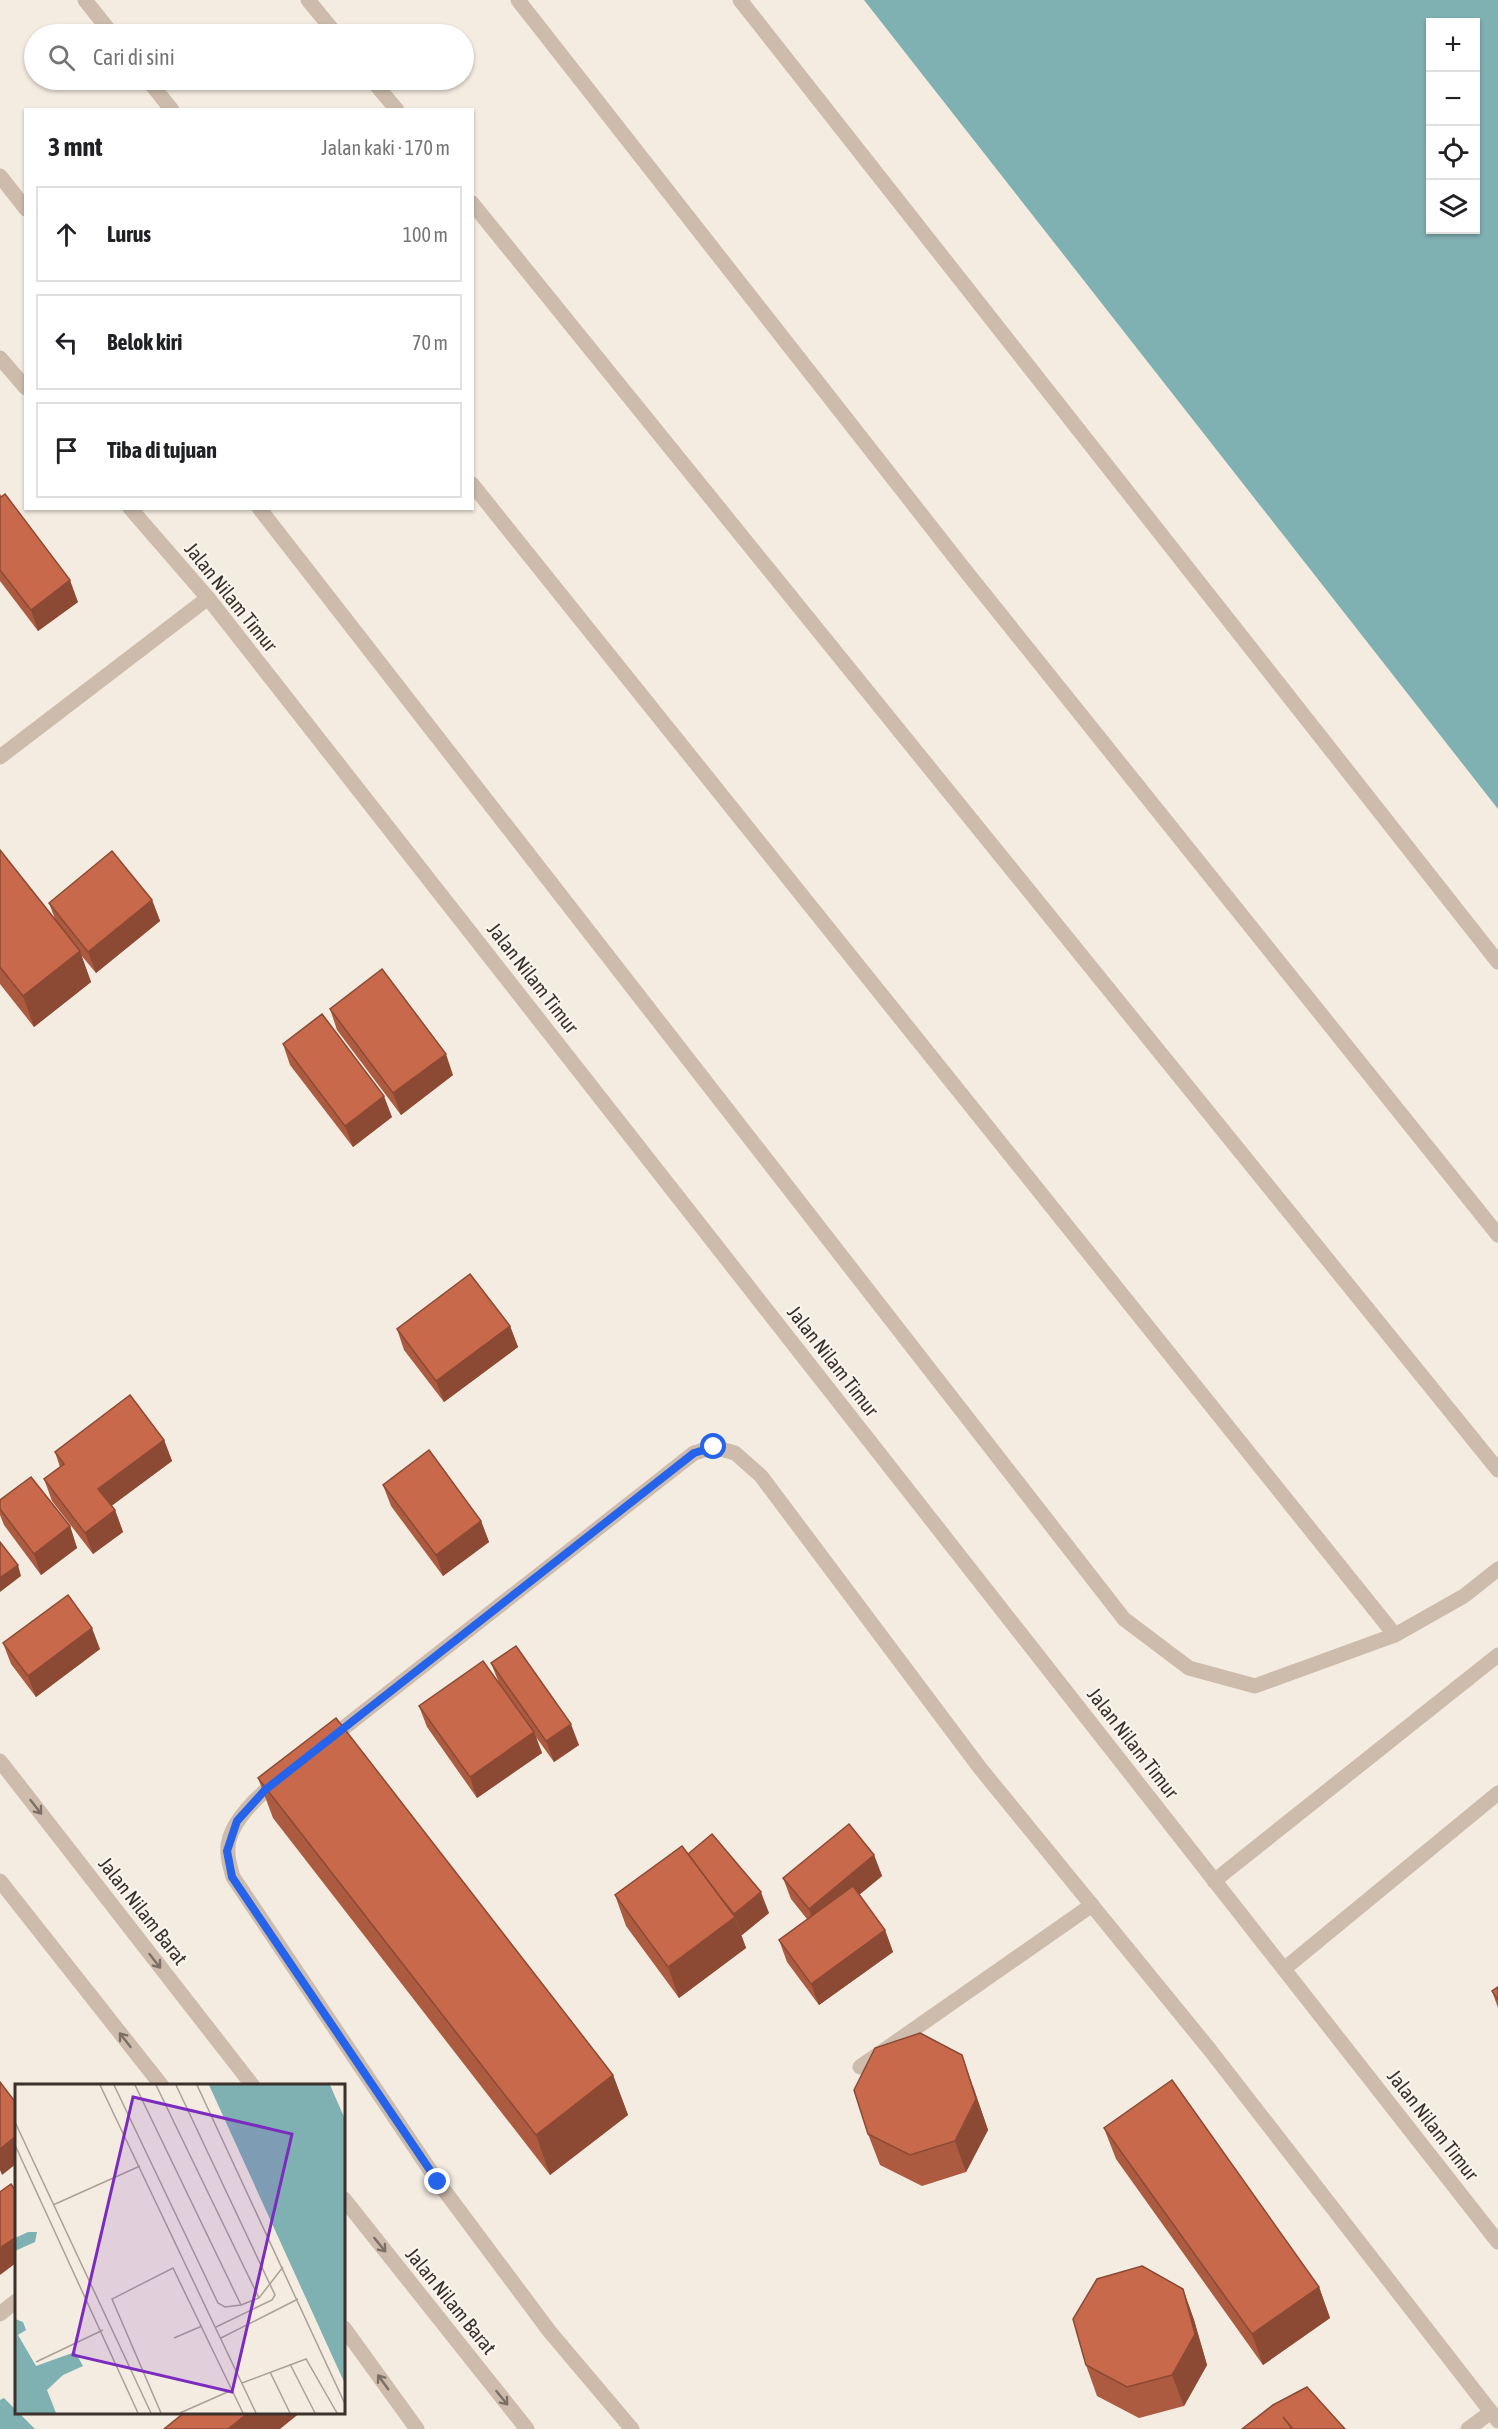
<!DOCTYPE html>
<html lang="id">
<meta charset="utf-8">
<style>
body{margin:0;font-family:"Asap Condensed",sans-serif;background:#f2f2f2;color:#202124}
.controls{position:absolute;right:18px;top:18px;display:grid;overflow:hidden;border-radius:0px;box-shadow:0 2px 4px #0004}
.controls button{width:54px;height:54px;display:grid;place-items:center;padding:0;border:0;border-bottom:2px solid #e0e0e0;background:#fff;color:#202124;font:30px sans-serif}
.stop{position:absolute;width:18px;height:18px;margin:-14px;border:4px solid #2563eb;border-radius:50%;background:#fff}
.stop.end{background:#2563eb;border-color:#fff;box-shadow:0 2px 6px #0008}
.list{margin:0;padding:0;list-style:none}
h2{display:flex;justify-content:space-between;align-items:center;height:78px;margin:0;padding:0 24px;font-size:26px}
h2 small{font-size:20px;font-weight:400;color:#757577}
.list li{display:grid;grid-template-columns:39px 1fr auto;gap:18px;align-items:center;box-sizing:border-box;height:96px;margin:0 12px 12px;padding:0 12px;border:2px solid #e0e0e0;border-radius:0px}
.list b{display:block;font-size:22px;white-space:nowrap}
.list em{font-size:20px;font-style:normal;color:#757577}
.icon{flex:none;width:33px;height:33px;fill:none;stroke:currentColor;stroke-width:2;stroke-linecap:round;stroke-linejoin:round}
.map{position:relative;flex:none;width:1498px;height:2429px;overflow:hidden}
.search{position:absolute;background:#fff;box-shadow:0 2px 4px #0004;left:24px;top:24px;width:450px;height:66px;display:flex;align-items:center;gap:15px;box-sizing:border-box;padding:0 21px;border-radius:33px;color:#757577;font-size:22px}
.panel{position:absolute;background:#fff;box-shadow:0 2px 4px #0004;left:24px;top:108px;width:450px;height:402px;border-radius:0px}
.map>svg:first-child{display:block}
</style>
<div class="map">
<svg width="1498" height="2429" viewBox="0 0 1498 2429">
<rect width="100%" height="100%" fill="#f4ebe1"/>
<g fill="#7fb0b2" fill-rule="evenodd">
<path d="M864 0H1498V809ZM1430 22H1476V230H1430Z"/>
<path d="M4 2398 35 2429H0V2400Z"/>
</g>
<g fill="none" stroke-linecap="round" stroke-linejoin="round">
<g stroke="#cdbbac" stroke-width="15">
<path d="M85 0 112 34"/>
<path d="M308 0 336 34"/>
<path d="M518 0 968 574 1498 1235"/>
<path d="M740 0 1498 962"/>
<path d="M148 80 172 110"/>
<path d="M372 80 397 110"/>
<path d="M0 176 26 209"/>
<path d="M472 203 1498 1470"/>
<path d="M0 358 26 388"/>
<path d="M472 484 1395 1635"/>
<path d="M130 508 208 598 1498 2242"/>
<path d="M259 508 1124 1619 1189 1668 1255 1686 1395 1635 1464 1596 1498 1569"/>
<path d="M0 757 208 598"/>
<path d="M327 1741 694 1453 714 1447 735 1453 761 1476 980 1768 1210 2050 1498 2421"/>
<path d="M0 1761 253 2086"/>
<path d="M278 1780C258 1796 225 1826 228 1853 228 1861 231 1869 233 1877L438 2182 550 2332 632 2429"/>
<path d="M0 1881 162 2086"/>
<path d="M1214 1881 1498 1655"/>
<path d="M1284 1969 1498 1793"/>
<path d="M860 2067 1092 1905"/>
<path d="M344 2199 527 2429"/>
<path d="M0 2314 16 2301"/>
<path d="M344 2328 417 2429"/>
<path d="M1468 2429 1491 2412"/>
</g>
</g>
<g fill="#ac5a40">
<path d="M0 494 78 602 38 631 0 581Z"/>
<path d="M0 850 55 919 49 903 152 900 160 921 96 973 81 955 91 982 34 1027 0 984Z"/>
<path d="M330 1009 453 1075 401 1115 337 1030Z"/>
<path d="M283 1044 392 1117 353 1147 290 1065Z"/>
<path d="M510 1326 518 1347 444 1402 404 1350 397 1329Z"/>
<path d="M164 1440 172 1461 111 1506 115 1510 123 1532 93 1554 52 1501 44 1479 60 1467 55 1452Z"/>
<path d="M383 1485 481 1521 489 1542 443 1576 391 1506Z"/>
<path d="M0 1500 70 1526 77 1548 41 1575 4 1525 0 1515Z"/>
<path d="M3 1643 100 1649 36 1697 11 1664Z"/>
<path d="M491 1663 579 1745 554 1762 536 1737 542 1753 477 1798 427 1727 419 1706 499 1683Z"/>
<path d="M258 1778 613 2075 628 2115 550 2175 273 1818Z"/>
<path d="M688 1854 769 1913 742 1935H741L746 1948 679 1998 626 1926 615 1895Z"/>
<path d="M874 1855 882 1876 859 1895 885 1930 893 1952 819 2005 787 1962 779 1940 807 1919 791 1899 783 1878Z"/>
<path d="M1498 1987V2008L1492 1991Z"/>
<path d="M973 2086 988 2130 966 2172 922 2186 880 2165 868 2134Z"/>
<path d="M1104 2128 1319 2287 1330 2318 1263 2365 1116 2159Z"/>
<path d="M1183 2289 1194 2320 1207 2365 1184 2406 1139 2418 1097 2396 1086 2365Z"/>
</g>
<g fill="#8c4a34">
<path d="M70 580 78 602 38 631 31 610Z"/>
<path d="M152 900 160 921 96 973 88 952Z"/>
<path d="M80 951 91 982 34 1027 23 996Z"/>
<path d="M446 1054 453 1075 401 1115 393 1093Z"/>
<path d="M384 1096 392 1117 353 1147 345 1126Z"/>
<path d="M510 1326 518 1347 444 1402 436 1381Z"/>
<path d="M164 1440 172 1461 106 1510 98 1489Z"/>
<path d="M115 1510 123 1532 93 1554 85 1533Z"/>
<path d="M481 1521 489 1542 443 1576 436 1555Z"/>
<path d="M70 1526 77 1548 41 1575 34 1554Z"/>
<path d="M18 1565 21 1576 0 1592V1578Z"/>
<path d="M92 1628 100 1649 36 1697 28 1676Z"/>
<path d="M571 1724 579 1745 554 1762 546 1741Z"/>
<path d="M534 1732 542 1753 477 1798 470 1777Z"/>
<path d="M874 1855 882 1876 816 1930 809 1909Z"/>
<path d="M761 1892 769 1913 742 1935 734 1914Z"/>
<path d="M735 1917 746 1948 679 1998 668 1967Z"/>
<path d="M885 1930 893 1952 819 2005 811 1984Z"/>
<path d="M962 2055 988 2130 966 2172 955 2141Z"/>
<path d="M613 2075 628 2115 550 2175 536 2135Z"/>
<path d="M16 2136V2164L2 2175 0 2170V2149Z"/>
<path d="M16 2237V2263L0 2275V2248Z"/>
<path d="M1319 2287 1330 2318 1263 2365 1252 2334Z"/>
<path d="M1183 2289 1194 2320 1207 2365 1184 2406 1172 2375Z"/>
<path d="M249 2412H301L280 2429H228Z"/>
</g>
<g fill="#c8694b" stroke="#8c4a34" stroke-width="1.5">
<path d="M5 494 70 580 31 610 0 570V498Z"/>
<path d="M0 850 80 951 23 996 0 967Z"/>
<path d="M112 851 152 900 88 952 49 903Z"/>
<path d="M382 969 446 1054 393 1093 330 1009Z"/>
<path d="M322 1014 384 1096 345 1126 283 1044Z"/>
<path d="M470 1274 510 1326 436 1381 397 1329Z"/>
<path d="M130 1395 164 1440 98 1489 115 1510 85 1533 44 1479 64 1464 55 1452Z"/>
<path d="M429 1450 481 1521 436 1555 383 1485Z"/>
<path d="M31 1477 70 1526 34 1554 0 1509V1500Z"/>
<path d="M0 1542 18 1565 0 1578Z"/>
<path d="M68 1595 92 1628 28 1676 3 1643Z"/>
<path d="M516 1646 571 1724 546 1741 491 1663Z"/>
<path d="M483 1661 534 1732 470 1777 419 1706Z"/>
<path d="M336 1718 613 2075 536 2135 258 1778Z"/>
<path d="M849 1824 874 1855 809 1909 783 1878Z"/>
<path d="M712 1834 761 1892 734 1914 721 1898 688 1854Z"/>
<path d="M682 1846 735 1917 668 1967 615 1895Z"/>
<path d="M853 1886 885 1930 811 1984 779 1940Z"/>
<path d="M1498 1987V2000L1492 1991Z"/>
<path d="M920 2033 962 2055 976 2099 955 2141 910 2155 868 2134 854 2090 875 2048Z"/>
<path d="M1172 2080 1319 2287 1252 2334 1104 2128Z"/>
<path d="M0 2082 16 2103V2136L0 2149Z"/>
<path d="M11 2184 16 2191V2237L0 2248V2192Z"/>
<path d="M1142 2266 1183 2289 1195 2334 1172 2375 1127 2387 1086 2365 1073 2319 1097 2279Z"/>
<path d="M1307 2387 1345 2429H1293L1283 2417 1292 2429H1242L1273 2405Z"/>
<path d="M185 2412H249L228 2429H164Z"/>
</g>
<defs><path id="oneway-shaft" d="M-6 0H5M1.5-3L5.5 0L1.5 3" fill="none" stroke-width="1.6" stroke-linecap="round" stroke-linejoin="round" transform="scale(1.5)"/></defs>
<g stroke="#7d6f65">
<use href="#oneway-shaft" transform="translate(36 1807) rotate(52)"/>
<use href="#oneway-shaft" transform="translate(155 1961) rotate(52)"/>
<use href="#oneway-shaft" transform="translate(125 2040) rotate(-128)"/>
<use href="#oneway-shaft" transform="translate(380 2245) rotate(51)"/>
<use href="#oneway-shaft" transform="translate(383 2382) rotate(-126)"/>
<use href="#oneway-shaft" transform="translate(502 2398) rotate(51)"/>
</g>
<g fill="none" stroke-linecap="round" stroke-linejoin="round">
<path stroke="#2563eb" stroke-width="8" d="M438 2182 232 1877 227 1851 237 1821 265 1790 694 1453 714 1447"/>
</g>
<g text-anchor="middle" stroke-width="4.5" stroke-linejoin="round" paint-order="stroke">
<g font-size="20" fill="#3b302b" stroke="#fbf5ee">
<text transform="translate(231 597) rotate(51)" y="7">Jalan Nilam Timur</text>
<text transform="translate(533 978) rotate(52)" y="7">Jalan Nilam Timur</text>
<text transform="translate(833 1361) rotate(52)" y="7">Jalan Nilam Timur</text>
<text transform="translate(1133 1743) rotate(52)" y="7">Jalan Nilam Timur</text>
<text transform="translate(143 1911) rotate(52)" y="7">Jalan Nilam Barat</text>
<text transform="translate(1433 2125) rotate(52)" y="7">Jalan Nilam Timur</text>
<text transform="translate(451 2301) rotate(51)" y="7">Jalan Nilam Barat</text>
</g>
</g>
<g transform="translate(15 2084)">
<rect width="330" height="330" fill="#f4ebe1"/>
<path d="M194 1H315L330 35V300ZM13 148H22L20 158 0 167V154ZM0 235 8 238 11 246 3 251 21 282 60 268 68 282 48 291 32 306 41 329H0Z" fill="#7fb0b2"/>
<path fill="none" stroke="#aaa098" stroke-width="1.5" d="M85 1 241 329M99 1 203 219 210 223 226 221 244 214 268 183M120 1 226 221M141 1 244 214M161 1 260 211 257 216 201 243M182 1 330 320M0 38 136 329M0 61 123 329M38 121 125 82M159 254 187 242M206 254 283 215M21 278 88 246M275 280 300 329M255 288 275 329M227 299 291 275 322 329M146 329 97 215 158 184 228 329M165 329 217 306"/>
<path fill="#7b2cbf" fill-opacity="0.15" stroke="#7b2cbf" stroke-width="3" d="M118 13 277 50 217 308 58 271Z"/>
<rect width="330" height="330" fill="none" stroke="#3b302b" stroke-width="3"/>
</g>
</svg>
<div class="controls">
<button>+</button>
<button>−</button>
<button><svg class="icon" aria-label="locate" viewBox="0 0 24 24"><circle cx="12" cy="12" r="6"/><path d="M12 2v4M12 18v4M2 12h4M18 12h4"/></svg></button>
<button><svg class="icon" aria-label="layers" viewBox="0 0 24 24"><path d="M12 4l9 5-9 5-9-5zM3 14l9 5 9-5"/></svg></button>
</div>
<div class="stop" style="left:714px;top:1447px"></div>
<div class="stop end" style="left:438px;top:2182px"></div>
<div class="search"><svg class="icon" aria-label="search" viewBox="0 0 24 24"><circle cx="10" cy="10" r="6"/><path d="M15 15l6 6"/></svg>Cari di sini</div>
<section class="panel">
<h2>3 mnt<small>Jalan kaki · 170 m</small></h2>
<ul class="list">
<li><svg class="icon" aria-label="ahead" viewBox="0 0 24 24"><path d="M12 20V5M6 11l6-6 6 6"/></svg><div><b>Lurus</b></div><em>100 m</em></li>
<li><svg class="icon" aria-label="left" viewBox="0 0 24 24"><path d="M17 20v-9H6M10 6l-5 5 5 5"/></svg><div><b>Belok kiri</b></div><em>70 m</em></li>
<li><svg class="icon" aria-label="arrive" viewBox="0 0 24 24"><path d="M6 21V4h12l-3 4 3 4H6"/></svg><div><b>Tiba di tujuan</b></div></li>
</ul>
</section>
</div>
